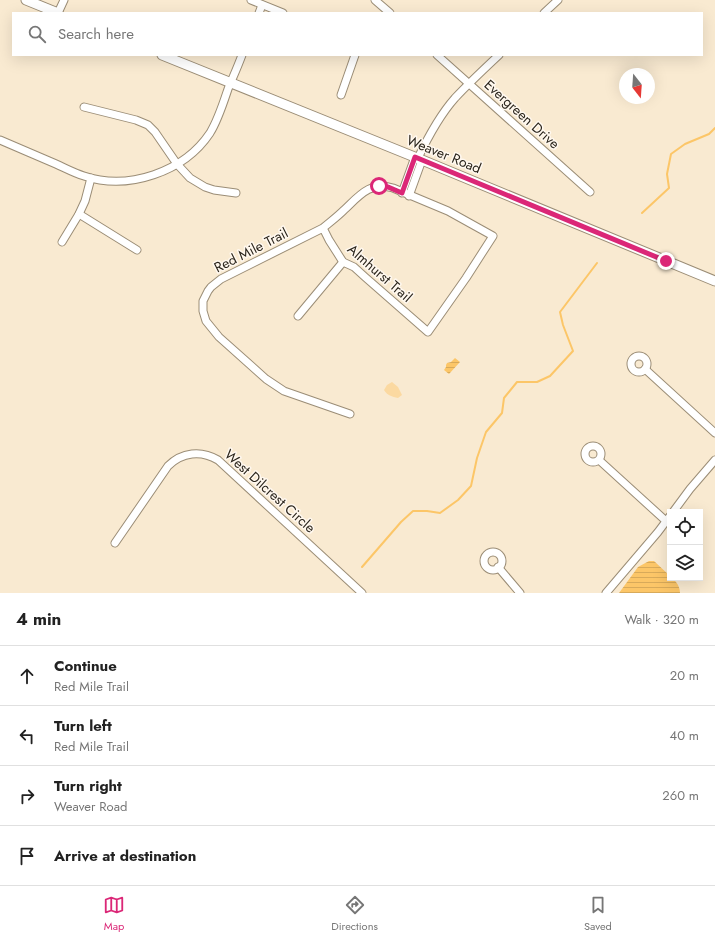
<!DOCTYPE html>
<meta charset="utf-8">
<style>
body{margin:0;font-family:Jost,sans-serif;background:#f2f2f2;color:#222}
.controls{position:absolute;right:12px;bottom:12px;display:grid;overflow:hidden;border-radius:0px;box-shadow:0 4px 16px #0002}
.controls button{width:36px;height:36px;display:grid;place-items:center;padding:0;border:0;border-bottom:1px solid #e0e0e0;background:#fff;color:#222;font:20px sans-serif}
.compass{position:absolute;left:619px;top:68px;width:36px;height:36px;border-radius:50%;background:#fff;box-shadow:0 4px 16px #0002;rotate:163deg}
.stop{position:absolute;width:12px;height:12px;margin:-9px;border:3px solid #db2777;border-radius:50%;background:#fff}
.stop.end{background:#db2777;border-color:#fff;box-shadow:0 1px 4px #0008}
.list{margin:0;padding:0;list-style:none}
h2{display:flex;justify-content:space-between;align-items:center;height:52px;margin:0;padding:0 16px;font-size:17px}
h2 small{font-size:13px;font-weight:400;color:#767676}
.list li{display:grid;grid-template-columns:26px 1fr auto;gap:12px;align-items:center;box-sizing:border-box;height:60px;padding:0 16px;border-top:1px solid #e0e0e0}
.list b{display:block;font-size:15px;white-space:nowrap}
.list p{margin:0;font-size:13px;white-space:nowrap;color:#767676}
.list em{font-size:13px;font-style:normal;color:#767676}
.icon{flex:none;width:22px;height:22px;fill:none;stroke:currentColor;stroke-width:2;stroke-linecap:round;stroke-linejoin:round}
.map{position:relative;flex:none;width:715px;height:593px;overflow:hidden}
.search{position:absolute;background:#fff;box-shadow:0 4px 16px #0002;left:12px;right:12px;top:12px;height:44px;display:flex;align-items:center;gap:10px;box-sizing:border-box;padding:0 14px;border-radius:0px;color:#767676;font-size:15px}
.sheet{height:292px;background:#fff}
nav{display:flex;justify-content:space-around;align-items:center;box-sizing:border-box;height:56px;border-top:1px solid #e0e0e0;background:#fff;font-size:11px;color:#767676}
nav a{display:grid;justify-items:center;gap:2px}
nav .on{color:#db2777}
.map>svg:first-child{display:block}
</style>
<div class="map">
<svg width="715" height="593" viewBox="0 0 715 593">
<defs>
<pattern id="water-rules" width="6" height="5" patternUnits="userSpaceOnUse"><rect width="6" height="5" fill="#fcc668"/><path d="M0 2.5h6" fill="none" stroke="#d8aa5a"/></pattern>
</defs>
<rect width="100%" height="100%" fill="#f9ead1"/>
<path fill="#fbd9a1" d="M392 382 398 387 402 395 398 398C392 397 387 395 384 390L387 385Z"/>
<g fill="url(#water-rules)">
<path d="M455 358 460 362 449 374 444 370 446 367V365L447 363 451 362Z"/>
<path d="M649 561H654L670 576V578H672C677 582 680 587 680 593H619L638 567Z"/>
</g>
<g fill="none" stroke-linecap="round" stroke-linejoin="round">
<g stroke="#fcc668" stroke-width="2">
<path d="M642 213 669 188 667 174 671 154 685 144 709 134 715 128"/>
<path d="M362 567 401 522 413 511H427L440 513 458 500 471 486 477 458 486 432 502 413 504 398 517 382H537L550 376 573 351 563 325 560 312 597 263"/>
</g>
<defs>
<g id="minor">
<path d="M251 0 283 13"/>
<path d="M375 0 390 13"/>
<path d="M58 13 64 0"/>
<path d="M259 13 262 5"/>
<path d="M544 13 558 0"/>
<path d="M437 55 590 192"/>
<path d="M341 95 355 55"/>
<path d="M84 107 136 120 148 125 155 132 177 164 190 178 205 187 214 190 236 193"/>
<path d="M0 140C19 148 37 156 56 164 65 168 74 173 84 176 128 191 184 172 210 133 218 120 223 104 228 89 233 77 238 66 242 55"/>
<path d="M418 158C428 137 439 116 455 98 469 83 484 69 499 55"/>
<path d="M402 193 415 157"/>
<path d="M409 196 422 160"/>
<path d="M79 214 137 250"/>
<path d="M323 228 329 240 343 262 354 267 365 277 428 332 466 278 493 236 448 211 393 188C370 181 359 196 344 210 337 217 330 222 323 228L221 279 211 287 208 291 203 301V311L206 321 219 337 266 379 284 391 350 414"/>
<path d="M62 242 79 214 85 201 91 178"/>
<path d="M298 316 343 262"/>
<circle cx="639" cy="364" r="8"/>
<path d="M645 369 715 433"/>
<circle cx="593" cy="454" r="8"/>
<path d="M599 460 666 521"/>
<path d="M673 512 690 489 715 460"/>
<path d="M115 543 168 466C182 452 201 450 218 460L362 593"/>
<circle cx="493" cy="561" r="9"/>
<path d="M498 567 520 593"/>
<path d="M606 593 658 532 670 516"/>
</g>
<g id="major">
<path d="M26 0 58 13"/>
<path d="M162 55 422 160 715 281"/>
</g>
</defs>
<use href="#minor" stroke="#9b8d76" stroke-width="9"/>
<use href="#major" stroke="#9b8d76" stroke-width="11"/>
<use href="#minor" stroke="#fff" stroke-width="7"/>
<use href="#major" stroke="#fff" stroke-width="9"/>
</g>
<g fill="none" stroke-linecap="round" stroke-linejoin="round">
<path stroke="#db2777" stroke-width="5" d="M379 186 388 187 402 193 415 157 666 261"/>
</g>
<g text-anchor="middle" stroke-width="3" stroke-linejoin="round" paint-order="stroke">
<g font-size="14" fill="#2a241b" stroke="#fff8ef">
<text transform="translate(522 114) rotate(42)" y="5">Evergreen Drive</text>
<text transform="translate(444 154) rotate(22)" y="5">Weaver Road</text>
<text transform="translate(251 250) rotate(-27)" y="5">Red Mile Trail</text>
<text transform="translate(380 273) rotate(41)" y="5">Almhurst Trail</text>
<text transform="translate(270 491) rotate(42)" y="5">West Dilcrest Circle</text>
</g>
</g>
</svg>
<div class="controls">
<button><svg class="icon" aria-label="locate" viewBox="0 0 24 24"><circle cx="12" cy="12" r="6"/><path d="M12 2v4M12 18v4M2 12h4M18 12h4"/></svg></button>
<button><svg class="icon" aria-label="layers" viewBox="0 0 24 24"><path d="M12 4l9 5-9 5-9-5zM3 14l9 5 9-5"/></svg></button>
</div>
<svg class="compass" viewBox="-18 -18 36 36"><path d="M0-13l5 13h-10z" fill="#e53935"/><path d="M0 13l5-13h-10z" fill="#767676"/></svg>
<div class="stop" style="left:379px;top:186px"></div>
<div class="stop end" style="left:666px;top:261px"></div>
<div class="search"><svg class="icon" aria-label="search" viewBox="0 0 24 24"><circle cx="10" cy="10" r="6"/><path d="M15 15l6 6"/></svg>Search here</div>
</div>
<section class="sheet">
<h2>4 min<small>Walk · 320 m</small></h2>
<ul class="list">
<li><svg class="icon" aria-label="ahead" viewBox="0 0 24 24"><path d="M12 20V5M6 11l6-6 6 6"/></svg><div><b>Continue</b><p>Red Mile Trail</p></div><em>20 m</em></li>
<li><svg class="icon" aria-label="left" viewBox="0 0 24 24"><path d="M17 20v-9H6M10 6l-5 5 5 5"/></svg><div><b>Turn left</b><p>Red Mile Trail</p></div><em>40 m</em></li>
<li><svg class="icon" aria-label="right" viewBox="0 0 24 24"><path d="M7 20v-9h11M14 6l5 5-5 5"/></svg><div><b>Turn right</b><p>Weaver Road</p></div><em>260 m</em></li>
<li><svg class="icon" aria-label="arrive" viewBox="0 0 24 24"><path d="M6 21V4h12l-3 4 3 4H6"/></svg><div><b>Arrive at destination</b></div></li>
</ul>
</section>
<nav>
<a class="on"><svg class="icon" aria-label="map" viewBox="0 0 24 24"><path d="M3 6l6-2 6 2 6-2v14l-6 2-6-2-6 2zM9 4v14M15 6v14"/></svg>Map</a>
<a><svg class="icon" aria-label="directions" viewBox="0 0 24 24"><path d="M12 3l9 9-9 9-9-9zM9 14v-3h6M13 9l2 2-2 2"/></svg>Directions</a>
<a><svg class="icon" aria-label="saved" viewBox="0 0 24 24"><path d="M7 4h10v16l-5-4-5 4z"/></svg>Saved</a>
</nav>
